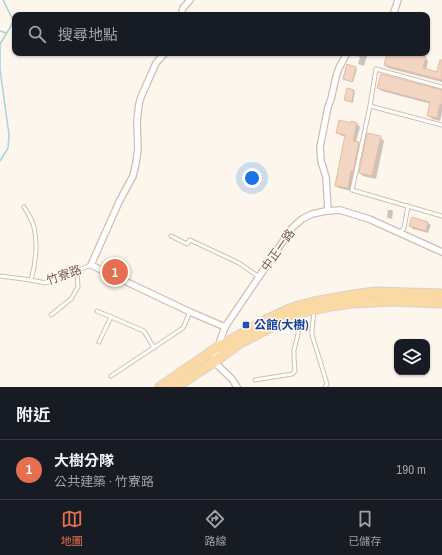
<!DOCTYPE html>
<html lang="zh-TW">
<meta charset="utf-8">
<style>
body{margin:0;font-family:"Archivo Narrow","Noto Sans TC",sans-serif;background:#242831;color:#f1f3f6}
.controls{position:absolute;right:12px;bottom:12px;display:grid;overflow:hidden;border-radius:8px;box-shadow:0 1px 3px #0004}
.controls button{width:36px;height:36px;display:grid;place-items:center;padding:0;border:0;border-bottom:1px solid #363941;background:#171b24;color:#f1f3f6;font:20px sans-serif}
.you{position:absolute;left:252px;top:178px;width:14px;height:14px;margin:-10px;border:3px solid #fff;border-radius:50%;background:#1a73e8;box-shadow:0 0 0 6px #1a73e833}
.badge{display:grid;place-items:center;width:26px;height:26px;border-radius:50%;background:#e76f51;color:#fff;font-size:13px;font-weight:700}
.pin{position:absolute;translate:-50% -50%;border:2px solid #fff;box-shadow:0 1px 4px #0006}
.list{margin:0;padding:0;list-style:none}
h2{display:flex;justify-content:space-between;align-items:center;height:52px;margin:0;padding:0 16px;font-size:17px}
h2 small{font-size:13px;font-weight:400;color:#9ea1a6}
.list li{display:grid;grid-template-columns:26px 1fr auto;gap:12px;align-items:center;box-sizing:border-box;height:60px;padding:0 16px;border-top:1px solid #363941}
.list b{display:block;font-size:15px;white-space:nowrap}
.list p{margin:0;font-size:13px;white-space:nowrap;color:#9ea1a6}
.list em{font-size:13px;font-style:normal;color:#9ea1a6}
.icon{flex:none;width:22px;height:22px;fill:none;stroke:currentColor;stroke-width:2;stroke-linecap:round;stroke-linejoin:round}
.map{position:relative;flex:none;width:442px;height:387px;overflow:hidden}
.search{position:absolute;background:#171b24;box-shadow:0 1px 3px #0004;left:12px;right:12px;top:12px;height:44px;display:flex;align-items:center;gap:10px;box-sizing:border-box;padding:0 14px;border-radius:8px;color:#9ea1a6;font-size:15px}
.sheet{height:112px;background:#171b24}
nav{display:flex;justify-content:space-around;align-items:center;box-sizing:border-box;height:56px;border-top:1px solid #363941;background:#171b24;font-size:11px;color:#9ea1a6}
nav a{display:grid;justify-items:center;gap:2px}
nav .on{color:#e76f51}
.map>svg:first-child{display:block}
</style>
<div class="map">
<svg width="442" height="387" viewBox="0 0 442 387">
<rect width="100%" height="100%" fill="#fdf6ec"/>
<g fill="#0003">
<path d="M353 53H368L364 66 358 64 360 57 354 55Z"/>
<path d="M388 53H409L425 57 428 61 426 70 438 73 442 66V82L388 68 385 65Z"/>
<path d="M355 68 357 69 353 82 345 80 344 79Z"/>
<path d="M378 88 442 91V113L440 121 432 119 429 116 431 104 382 91Z"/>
<path d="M353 91 355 92 353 103 347 101 346 100Z"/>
<path d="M356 123 360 127 356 142 359 143 362 146 356 174H354L351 191 339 188 336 185 346 137 340 135 337 132 351 125Z"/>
<path d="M380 137 384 141 376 179 363 176 360 173Z"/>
<path d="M388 210H392L393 212 392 219 388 218 387 217Z"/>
<path d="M412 218 428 223 431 225 428 233 413 229 410 226Z"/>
</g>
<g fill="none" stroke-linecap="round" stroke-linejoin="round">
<g stroke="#a5d3da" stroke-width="1.5">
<path d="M0 31 6 33"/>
<path d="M0 161 8 148 9 135 0 69V44L11 26 13 20 3 0"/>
</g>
</g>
<g fill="#f3d5c3" stroke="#e6bba3">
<path d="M387 53H413L426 57 423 68 437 72 440 60H442V80L384 65Z"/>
<path d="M347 64 356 67 352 82 343 79Z"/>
<path d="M381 74 442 90V105L440 104 437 118 427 116 430 102 377 88Z"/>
<path d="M347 88 354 90 352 102 344 100Z"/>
<path d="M339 120 351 123V121L357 123 353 141 359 142 353 172 351 171 348 188 335 186 345 135 336 133Z"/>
<path d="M367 133 381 136 372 176 359 173Z"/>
<path d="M412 217 428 222 426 231 409 226Z"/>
</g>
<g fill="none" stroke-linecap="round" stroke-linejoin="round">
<defs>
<g id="lane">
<path d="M370 106 376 69 442 87"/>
<path d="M442 125 370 106 352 190 442 216"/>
<path d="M24 207C28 213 32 220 34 227 38 245 36 262 31 280"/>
<path d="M400 233 404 228 408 206"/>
<path d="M171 236 187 244 190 240 239 263 259 277"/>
<path d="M0 276 31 280 46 283 91 265"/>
<path d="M97 311 144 331 154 348"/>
<path d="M314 312 312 329V335L327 384 325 387"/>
<path d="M51 315 71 299 78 287 77 271"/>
<path d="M99 342 111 317"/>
<path d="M111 376 183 328 190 312"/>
<path d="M255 380 292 374 295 371 294 357V350L298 334 299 315"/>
</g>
<g id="street">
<path d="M181 15 183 8 190 0"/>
<path d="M393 15 398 0"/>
<path d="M165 53 156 63 141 97 139 104 137 121 138 149 136 163 133 176 119 202 91 265 190 312 225 327 218 347 214 362 232 379 237 387"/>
<path d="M328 211 326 177 321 161 320 147 328 107 331 99 336 77 339 68 347 53"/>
<path d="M225 327 292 228 302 219 312 214 326 211 340 210 369 219 442 252"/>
</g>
<g id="primary">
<path d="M160 387 218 347 266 320 285 311 298 306 314 302 353 295 375 292 442 294"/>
<path d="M176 387 214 362 240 343 299 313 331 306 351 303 394 301 442 303"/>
</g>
</defs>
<use href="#lane" stroke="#d1beb0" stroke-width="5"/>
<use href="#street" stroke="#d1beb0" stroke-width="8"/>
<use href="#primary" stroke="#dad1cd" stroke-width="11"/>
<use href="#lane" stroke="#fff" stroke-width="3"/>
<use href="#street" stroke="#fff" stroke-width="5.5"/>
<use href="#primary" stroke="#fbd9a5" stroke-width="9"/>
</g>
<rect fill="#1a4fb4" stroke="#fffaf3" stroke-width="1.5" x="242" y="321" width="8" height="8" rx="2"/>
<g text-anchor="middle" stroke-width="3" stroke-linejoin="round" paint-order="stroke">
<g font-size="12" fill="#7a5c4d" stroke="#fffaf3">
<text transform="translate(278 250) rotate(-55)" y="4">中正一路</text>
<text transform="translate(64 275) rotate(-19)" y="4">竹寮路</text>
</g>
<g font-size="12" font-weight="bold" fill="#164399" stroke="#fffaf3" text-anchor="start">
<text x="254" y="329">公館(大樹)</text>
</g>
</g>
</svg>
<div class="controls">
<button><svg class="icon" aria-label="layers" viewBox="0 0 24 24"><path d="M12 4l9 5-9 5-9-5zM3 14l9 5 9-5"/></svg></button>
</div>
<div class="you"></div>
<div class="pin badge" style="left:115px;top:272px">1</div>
<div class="search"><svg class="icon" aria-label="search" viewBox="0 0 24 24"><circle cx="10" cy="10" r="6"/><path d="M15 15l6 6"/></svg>搜尋地點</div>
</div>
<section class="sheet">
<h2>附近<small></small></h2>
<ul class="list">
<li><span class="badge">1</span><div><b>大樹分隊</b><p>公共建築 · 竹寮路</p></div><em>190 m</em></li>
</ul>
</section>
<nav>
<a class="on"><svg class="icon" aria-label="map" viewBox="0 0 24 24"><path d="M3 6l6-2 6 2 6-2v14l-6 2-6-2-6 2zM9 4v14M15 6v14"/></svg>地圖</a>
<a><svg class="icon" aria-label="directions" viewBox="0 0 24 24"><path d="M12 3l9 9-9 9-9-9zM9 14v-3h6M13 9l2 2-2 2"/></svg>路線</a>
<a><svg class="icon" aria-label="saved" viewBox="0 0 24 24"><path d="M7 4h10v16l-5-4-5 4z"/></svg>已儲存</a>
</nav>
